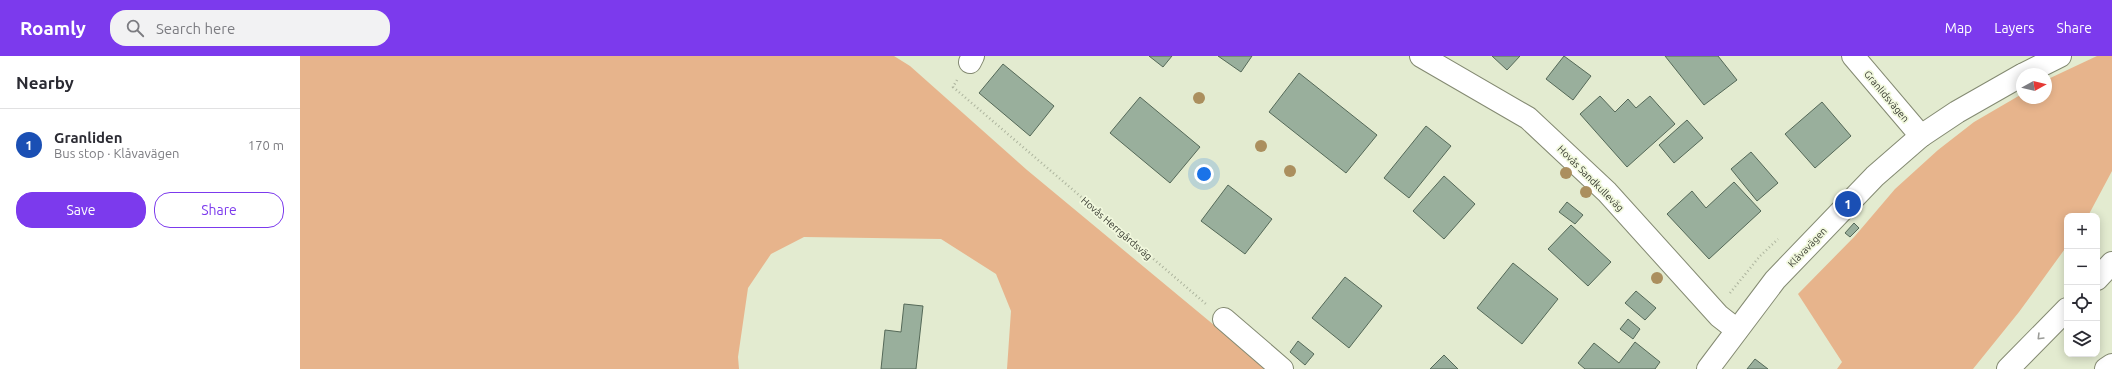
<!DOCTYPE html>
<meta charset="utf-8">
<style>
body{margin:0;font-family:Ubuntu,sans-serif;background:#f2f2f3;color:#2b2b33}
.controls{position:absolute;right:12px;bottom:12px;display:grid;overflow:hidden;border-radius:8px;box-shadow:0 2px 10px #0003}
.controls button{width:36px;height:36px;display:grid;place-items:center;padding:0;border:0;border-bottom:1px solid #e1e1e2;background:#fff;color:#2b2b33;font:20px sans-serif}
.compass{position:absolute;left:1716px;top:12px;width:36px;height:36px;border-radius:50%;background:#fff;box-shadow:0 2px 10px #0003;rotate:82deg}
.you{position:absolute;left:904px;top:118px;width:14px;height:14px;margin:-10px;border:3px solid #fff;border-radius:50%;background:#1a73e8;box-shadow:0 0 0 6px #1a73e833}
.badge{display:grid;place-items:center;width:26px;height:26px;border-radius:50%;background:#7c3aed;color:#fff;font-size:13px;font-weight:700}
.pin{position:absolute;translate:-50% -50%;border:2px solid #fff;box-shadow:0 1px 4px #0006}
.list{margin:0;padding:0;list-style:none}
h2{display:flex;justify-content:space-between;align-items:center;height:52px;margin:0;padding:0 16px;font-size:17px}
h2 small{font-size:13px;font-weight:400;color:#7c7c81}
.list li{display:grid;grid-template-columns:26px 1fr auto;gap:12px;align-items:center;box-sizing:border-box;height:72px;padding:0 16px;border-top:1px solid #e1e1e2}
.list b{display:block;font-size:15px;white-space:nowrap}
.list p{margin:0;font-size:13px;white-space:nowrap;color:#7c7c81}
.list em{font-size:13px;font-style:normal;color:#7c7c81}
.actions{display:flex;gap:8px;padding:12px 16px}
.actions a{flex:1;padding:9px 0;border:1px solid #7c3aed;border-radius:16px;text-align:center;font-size:14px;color:#7c3aed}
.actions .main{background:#7c3aed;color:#fff}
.icon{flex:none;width:22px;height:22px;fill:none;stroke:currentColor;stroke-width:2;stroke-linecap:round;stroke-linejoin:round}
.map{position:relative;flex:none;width:1812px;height:313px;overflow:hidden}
header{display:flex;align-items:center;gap:24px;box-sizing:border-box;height:56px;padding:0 20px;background:#7c3aed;color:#fff}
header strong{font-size:19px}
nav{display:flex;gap:22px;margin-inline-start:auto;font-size:14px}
.search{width:280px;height:36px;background:#f2f2f3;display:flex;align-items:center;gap:10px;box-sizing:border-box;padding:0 14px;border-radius:16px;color:#7c7c81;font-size:15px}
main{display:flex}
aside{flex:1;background:#fff}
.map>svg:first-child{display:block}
</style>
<header>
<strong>Roamly</strong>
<div class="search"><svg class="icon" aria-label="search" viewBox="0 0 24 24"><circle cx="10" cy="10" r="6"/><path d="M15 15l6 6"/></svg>Search here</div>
<nav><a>Map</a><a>Layers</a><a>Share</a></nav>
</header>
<main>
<aside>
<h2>Nearby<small></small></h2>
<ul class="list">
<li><span class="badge" style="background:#1a4fb4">1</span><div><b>Granliden</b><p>Bus stop · Klåvavägen</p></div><em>170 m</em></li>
</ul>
<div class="actions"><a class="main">Save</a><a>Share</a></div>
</aside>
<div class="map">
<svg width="1812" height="313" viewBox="0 0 1812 313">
<rect width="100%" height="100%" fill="#e3ebd0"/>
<g fill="#e7b48c">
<path d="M0 0H594L610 10 727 114 967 313H707L711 255 696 218 641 183 504 181 471 198 448 232 438 301 439 313H0Z"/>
<path d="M1797 0H1812V115L1788 160H1767V190L1719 256 1673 313H1537L1542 306 1498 238 1555 180 1595 133 1638 94 1674 66 1722 38V42H1746V24Z"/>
</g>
<g fill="#99af9c" stroke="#556958">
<path d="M849 0H872L863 11Z"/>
<path d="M918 0H952L941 16Z"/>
<path d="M1192 0H1220L1207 14Z"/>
<path d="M1264 0 1291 20 1273 44 1246 23Z"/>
<path d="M1365 0H1418L1437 24 1404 49Z"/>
<path d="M703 8 754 50 730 80 679 37Z"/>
<path d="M999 17 1077 79 1046 117 969 56Z"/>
<path d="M1300 40 1315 56 1328 43 1336 52 1350 40 1375 68 1327 111 1280 58Z"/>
<path d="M840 41 900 91 870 127 810 77Z"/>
<path d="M1522 46 1551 80 1515 112 1485 78Z"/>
<path d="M1387 64 1403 82 1374 107 1359 89Z"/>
<path d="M1126 70 1151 90 1109 142 1084 122Z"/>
<path d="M1451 96 1478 127 1457 145 1431 113Z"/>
<path d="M1144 120 1175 148 1144 183 1113 155Z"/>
<path d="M1434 126 1461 155 1409 203 1367 158 1392 135 1406 152Z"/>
<path d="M928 129 972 163 945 198 901 165Z"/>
<path d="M1267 146 1283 159 1275 168 1259 156Z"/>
<path d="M1554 167 1559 172 1550 181 1545 177Z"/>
<path d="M1271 169 1311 206 1288 230 1248 193Z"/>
<path d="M1213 207 1258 243 1222 288 1177 252Z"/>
<path d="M1045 221 1082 250 1049 292 1012 262Z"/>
<path d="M1336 235 1356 252 1345 264 1325 247Z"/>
<path d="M604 248 623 250 616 313H581L585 274 601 276Z"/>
<path d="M1328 263 1340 273 1333 283 1320 273Z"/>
<path d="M998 285 1014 298 1005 309 990 296Z"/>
<path d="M1335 286 1360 306 1355 313H1285L1278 307 1294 287 1319 307Z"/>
<path d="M1144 299 1158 313H1130Z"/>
<path d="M1455 303 1468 313H1447Z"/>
</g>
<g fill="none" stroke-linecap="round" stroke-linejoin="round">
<defs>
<g id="street">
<path d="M1121 0 1228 62 1307 136 1419 260 1437 274"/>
<path d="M1553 0 1621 80"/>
<path d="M670 6 673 0"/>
<path d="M924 263 982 313"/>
</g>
<g id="secondary">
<path d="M1724 18 1760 0"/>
<path d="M1408 313 1475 224 1575 120 1621 80 1657 56 1722 19"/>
</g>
<g id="primary">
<path d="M1797 223 1812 207"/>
<path d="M1708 313 1767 253"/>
<path d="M1806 313 1812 309"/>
</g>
</defs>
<use href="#street" stroke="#848a72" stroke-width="24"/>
<use href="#secondary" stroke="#848a72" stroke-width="24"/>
<use href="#primary" stroke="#848a72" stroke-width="24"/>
<g stroke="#acb39d" stroke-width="2.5" stroke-dasharray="1 3" stroke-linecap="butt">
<path d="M657 24 653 31 906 248"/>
<path d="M1430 237 1460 200 1478 183"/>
</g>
<use href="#street" stroke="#fff" stroke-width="22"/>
<use href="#secondary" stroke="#fff" stroke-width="22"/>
<use href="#primary" stroke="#fff" stroke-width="22"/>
</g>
<g fill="#ab8f5e">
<circle cx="899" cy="42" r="6"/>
<circle cx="961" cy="90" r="6"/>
<circle cx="990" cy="115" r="6"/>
<circle cx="1266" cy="117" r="6"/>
<circle cx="1286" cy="136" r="6"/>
<circle cx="1357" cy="222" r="6"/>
</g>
<defs><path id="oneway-chevron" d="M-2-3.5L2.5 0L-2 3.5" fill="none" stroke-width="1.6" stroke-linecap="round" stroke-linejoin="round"/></defs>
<use stroke="#9b9c98" href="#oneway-chevron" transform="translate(1740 281) rotate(135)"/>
<g text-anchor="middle" stroke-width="3.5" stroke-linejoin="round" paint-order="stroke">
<g font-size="10" fill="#373a30" stroke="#f1f8dd">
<text transform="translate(1587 40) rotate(50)" y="4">Granlidsvägen</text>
<text transform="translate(1291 122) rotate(45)" y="4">Hovås Sandkulleväg</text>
<text transform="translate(817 172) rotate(41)" y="4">Hovås Herrgårdsväg</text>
<text transform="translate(1507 191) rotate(-46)" y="4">Klåvavägen</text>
</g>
</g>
</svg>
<div class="controls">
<button>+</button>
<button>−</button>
<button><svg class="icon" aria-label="locate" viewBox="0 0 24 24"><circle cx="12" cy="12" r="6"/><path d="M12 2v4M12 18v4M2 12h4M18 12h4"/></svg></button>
<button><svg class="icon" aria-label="layers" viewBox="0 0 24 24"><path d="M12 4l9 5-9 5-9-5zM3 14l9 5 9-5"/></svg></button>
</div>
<svg class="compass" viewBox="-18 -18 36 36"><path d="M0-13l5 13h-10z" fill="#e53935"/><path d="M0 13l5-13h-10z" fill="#7c7c81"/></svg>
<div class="you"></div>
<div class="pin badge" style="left:1548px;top:148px;background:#1a4fb4">1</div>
</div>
</main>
